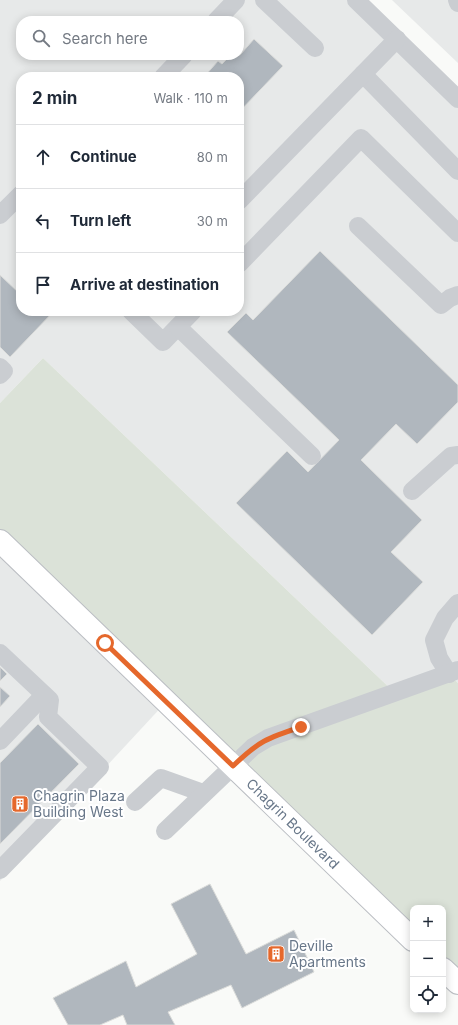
<!DOCTYPE html>
<meta charset="utf-8">
<style>
body{margin:0;font-family:Inter,sans-serif;background:#f2f2f3;color:#1f2937}
.controls{position:absolute;right:12px;bottom:12px;display:grid;overflow:hidden;border-radius:8px;box-shadow:0 2px 10px #0003}
.controls button{width:36px;height:36px;display:grid;place-items:center;padding:0;border:0;border-bottom:1px solid #e0e1e3;background:#fff;color:#1f2937;font:20px sans-serif}
.stop{position:absolute;width:12px;height:12px;margin:-9px;border:3px solid #e5682c;border-radius:50%;background:#fff}
.stop.end{background:#e5682c;border-color:#fff;box-shadow:0 1px 4px #0008}
.list{margin:0;padding:0;list-style:none}
h2{display:flex;justify-content:space-between;align-items:center;height:52px;margin:0;padding:0 16px;font-size:17px}
h2 small{font-size:13px;font-weight:400;color:#747a83}
.list li{display:grid;grid-template-columns:26px 1fr auto;gap:12px;align-items:center;box-sizing:border-box;height:64px;padding:0 16px;border-top:1px solid #e0e1e3}
.list b{display:block;font-size:15px;white-space:nowrap}
.list em{font-size:13px;font-style:normal;color:#747a83}
.icon{flex:none;width:22px;height:22px;fill:none;stroke:currentColor;stroke-width:2;stroke-linecap:round;stroke-linejoin:round}
.map{position:relative;flex:none;width:458px;height:1025px;overflow:hidden}
.search{position:absolute;background:#fff;box-shadow:0 2px 10px #0003;left:16px;top:16px;width:228px;height:44px;display:flex;align-items:center;gap:10px;box-sizing:border-box;padding:0 14px;border-radius:16px;color:#747a83;font-size:15px}
.panel{position:absolute;background:#fff;box-shadow:0 2px 10px #0003;left:16px;top:72px;width:228px;height:244px;border-radius:16px}
.map>svg:first-child{display:block}
</style>
<div class="map">
<svg width="458" height="1025" viewBox="0 0 458 1025">
<rect width="100%" height="100%" fill="#f9faf8"/>
<g fill="#e7e9e9" fill-rule="evenodd">
<path d="M0 0H356L458 99V683L449 674 395 693 43 358 0 403ZM21 21H239V55H21ZM21 77H239V311H21Z"/>
<path d="M392 0H458V63Z"/>
<path d="M0 542 166 702 0 881Z"/>
</g>
<path fill="#dbe2d8" d="M43 358 395 693 449 674 458 683V977L443 969V908H413V940L0 541V403Z"/>
<g fill="#b0b7be" stroke="#dbdcda">
<path d="M254 39 283 66 239 112V77H204L218 61 222 64 231 55H240Z"/>
<path d="M320 251 458 385V402L417 444 396 424 361 460 422 520 391 552 423 582 372 635 236 503 287 451 308 472 339 440 227 332 246 313 253 320Z"/>
<path d="M0 275 20 294 21 292V311H54L10 357 0 347Z"/>
<path d="M0 667 7 674 0 681Z"/>
<path d="M0 687 10 696 0 707Z"/>
<path d="M38 724 79 764 0 844V763Z"/>
<path d="M210 884 246 954 294 930 314 972 242 1008 231 985 168 1012 175 1025H127L123 1015 100 1025H68L53 998 126 961 136 987 197 954 171 904Z"/>
</g>
<g fill="none" stroke-linecap="round" stroke-linejoin="round">
<defs>
<g id="major">
<path id="s1" d="M0 541 413 940"/>
<path d="M443 969 458 983"/>
</g>
</defs>
<use href="#major" stroke="#bbbec3" stroke-width="24"/>
<g stroke="#cacdd1" stroke-width="18">
<path d="M264 0 315 48"/>
<path d="M356 0 458 99"/>
<path d="M457 0 458 3"/>
<path d="M216 21 236 0"/>
<path d="M363 74 458 171"/>
<path d="M163 77 184 55"/>
<path d="M239 201 397 39"/>
<path d="M0 215 21 194"/>
<path d="M358 226 441 305 450 298 458 295"/>
<path d="M239 264 361 138 458 233"/>
<path d="M131 311 163 342 193 311"/>
<path d="M178 327 312 456"/>
<path d="M0 367 4 371 0 375"/>
<path d="M412 491 451 456 458 455"/>
<path d="M0 653 50 700 48 717 100 767 0 870"/>
<path d="M449 674 439 658 434 640 445 618 458 603"/>
<path d="M0 741 44 695"/>
<path d="M135 802 161 778 203 793"/>
<path d="M165 831 253 747 268 738 458 670"/>
</g>
<use href="#major" stroke="#fff" stroke-width="22"/>
</g>
<g fill="none" stroke-linecap="round" stroke-linejoin="round">
<path stroke="#e5682c" stroke-width="5" d="M105 643 233 766C259 741 267 738 301 727"/>
</g>
<defs>
<symbol id="building-square" viewBox="-11 -11 22 22"><rect x="-9" y="-9" width="18" height="18" rx="4" fill="#e5682c" stroke="#fff"/><path d="M-4-6H4V6H1V3H-1V6H-4ZM-2.5-4.3h1.7v1.8h-1.7ZM.8-4.3h1.7v1.8H.8ZM-2.5-1h1.7V.8h-1.7ZM.8-1h1.7V.8H.8Z" fill="#fff"/></symbol>
</defs>
<g fill-rule="evenodd">
<use href="#building-square" x="10" y="794" width="20" height="20"/>
<use href="#building-square" x="266" y="944" width="20" height="20"/>
</g>
<g text-anchor="middle" stroke-width="4" stroke-linejoin="round" paint-order="stroke">
<g font-size="14" fill="#687789" stroke="#fff" text-anchor="start">
<text x="33" y="801">Chagrin Plaza<tspan x="33" dy="16">Building West</tspan></text>
<text x="289" y="951">Deville<tspan x="289" dy="16">Apartments</tspan></text>
</g>
<g font-size="14" fill="#687789" stroke="#fff">
<text dy="5" stroke="none"><textPath href="#s1" startOffset="407">Chagrin Boulevard</textPath></text>
</g>
</g>
</svg>
<div class="controls">
<button>+</button>
<button>−</button>
<button><svg class="icon" aria-label="locate" viewBox="0 0 24 24"><circle cx="12" cy="12" r="6"/><path d="M12 2v4M12 18v4M2 12h4M18 12h4"/></svg></button>
</div>
<div class="stop" style="left:105px;top:643px"></div>
<div class="stop end" style="left:301px;top:727px"></div>
<div class="search"><svg class="icon" aria-label="search" viewBox="0 0 24 24"><circle cx="10" cy="10" r="6"/><path d="M15 15l6 6"/></svg>Search here</div>
<section class="panel">
<h2>2 min<small>Walk · 110 m</small></h2>
<ul class="list">
<li><svg class="icon" aria-label="ahead" viewBox="0 0 24 24"><path d="M12 20V5M6 11l6-6 6 6"/></svg><div><b>Continue</b></div><em>80 m</em></li>
<li><svg class="icon" aria-label="left" viewBox="0 0 24 24"><path d="M17 20v-9H6M10 6l-5 5 5 5"/></svg><div><b>Turn left</b></div><em>30 m</em></li>
<li><svg class="icon" aria-label="arrive" viewBox="0 0 24 24"><path d="M6 21V4h12l-3 4 3 4H6"/></svg><div><b>Arrive at destination</b></div></li>
</ul>
</section>
</div>
